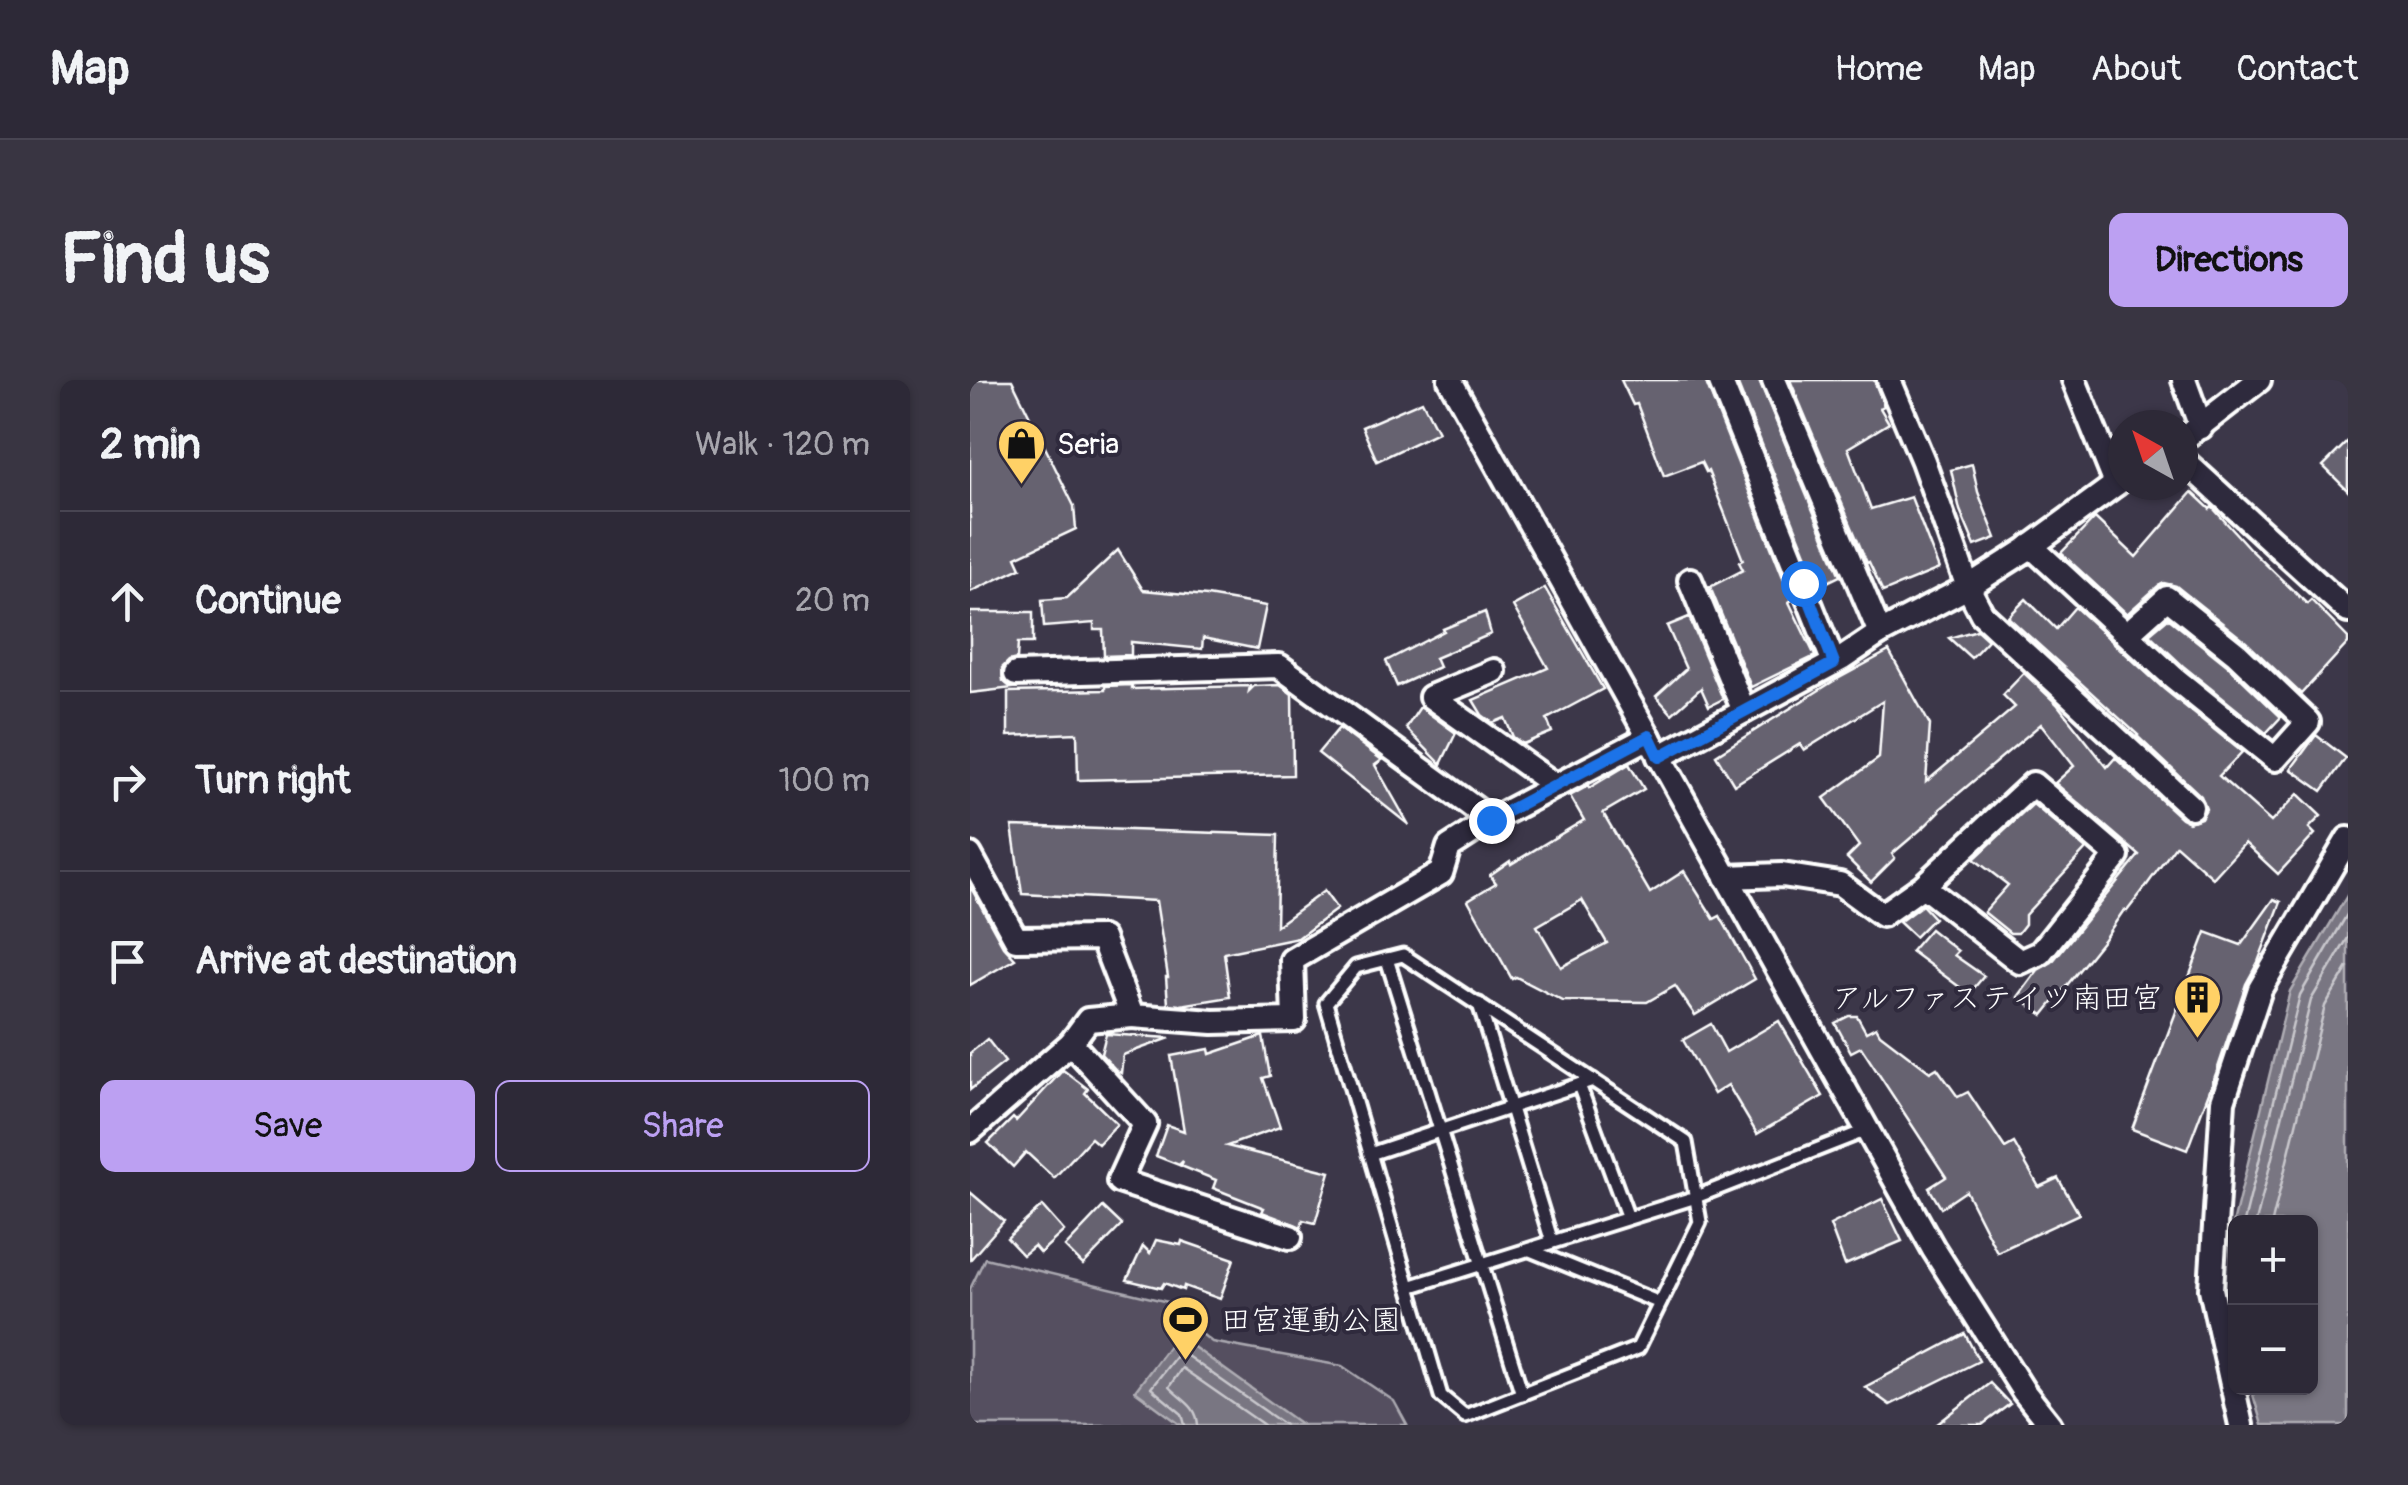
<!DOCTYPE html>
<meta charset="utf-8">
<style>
body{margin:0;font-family:Pangolin,"Klee One",sans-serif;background:#393542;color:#f1f3f6}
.controls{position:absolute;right:30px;bottom:30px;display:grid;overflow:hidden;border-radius:15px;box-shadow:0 2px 8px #0004}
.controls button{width:90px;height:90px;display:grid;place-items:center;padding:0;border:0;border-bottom:2px solid #484552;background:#2d2937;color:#f1f3f6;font:50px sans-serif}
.compass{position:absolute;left:1138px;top:30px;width:90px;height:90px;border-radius:50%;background:#2d2937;box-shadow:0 2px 8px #0004;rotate:320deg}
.stop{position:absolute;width:30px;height:30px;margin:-22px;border:8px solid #1a73e8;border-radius:50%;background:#fff}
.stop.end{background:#1a73e8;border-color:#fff;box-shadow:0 2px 10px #0008}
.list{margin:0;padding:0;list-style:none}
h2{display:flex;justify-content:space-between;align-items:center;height:130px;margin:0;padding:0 40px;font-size:42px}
h2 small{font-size:32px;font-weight:400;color:#a7a6ad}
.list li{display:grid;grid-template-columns:65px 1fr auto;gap:30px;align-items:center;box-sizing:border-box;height:180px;padding:0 40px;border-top:2px solid #484552}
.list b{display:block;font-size:38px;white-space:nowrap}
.list em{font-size:32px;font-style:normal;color:#a7a6ad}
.actions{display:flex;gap:20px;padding:30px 40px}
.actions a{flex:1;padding:22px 0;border:2px solid #bca0f2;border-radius:15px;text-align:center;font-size:35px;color:#bca0f2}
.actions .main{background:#bca0f2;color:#111}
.icon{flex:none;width:55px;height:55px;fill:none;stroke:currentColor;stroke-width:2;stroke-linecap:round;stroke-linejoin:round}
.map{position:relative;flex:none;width:1378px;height:1045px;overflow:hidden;border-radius:15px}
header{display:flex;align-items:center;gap:60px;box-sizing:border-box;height:140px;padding:0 50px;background:#2d2937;border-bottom:2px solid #484552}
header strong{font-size:48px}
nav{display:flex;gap:55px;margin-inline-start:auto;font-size:35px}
.intro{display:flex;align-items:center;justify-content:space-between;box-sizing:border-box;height:240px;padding:0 60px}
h1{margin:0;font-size:70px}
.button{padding:25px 45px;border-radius:15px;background:#bca0f2;color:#111;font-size:35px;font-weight:700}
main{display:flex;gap:60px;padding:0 60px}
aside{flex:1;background:#2d2937;border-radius:15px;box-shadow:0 2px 8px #0004}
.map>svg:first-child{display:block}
</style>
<header>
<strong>Map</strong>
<nav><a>Home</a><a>Map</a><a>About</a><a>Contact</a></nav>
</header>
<div class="intro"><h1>Find us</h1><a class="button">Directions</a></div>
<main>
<aside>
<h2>2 min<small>Walk · 120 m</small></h2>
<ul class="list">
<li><svg class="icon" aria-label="ahead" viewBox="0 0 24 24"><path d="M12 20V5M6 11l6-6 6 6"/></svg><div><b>Continue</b></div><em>20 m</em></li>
<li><svg class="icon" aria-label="right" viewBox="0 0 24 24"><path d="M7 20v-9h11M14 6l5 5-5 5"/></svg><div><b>Turn right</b></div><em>100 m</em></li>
<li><svg class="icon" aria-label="arrive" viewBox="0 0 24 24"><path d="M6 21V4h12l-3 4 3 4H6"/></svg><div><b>Arrive at destination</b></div></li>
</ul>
<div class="actions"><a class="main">Save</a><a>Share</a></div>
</aside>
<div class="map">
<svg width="1378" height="1045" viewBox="0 0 1378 1045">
<rect width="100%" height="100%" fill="#3c3749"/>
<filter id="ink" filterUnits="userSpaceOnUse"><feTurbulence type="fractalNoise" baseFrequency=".01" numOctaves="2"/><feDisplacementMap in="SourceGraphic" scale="20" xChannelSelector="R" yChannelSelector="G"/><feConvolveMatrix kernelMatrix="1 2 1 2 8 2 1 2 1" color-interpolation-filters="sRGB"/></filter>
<g filter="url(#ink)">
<path fill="#555060" stroke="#aaa8b0" stroke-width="2.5" d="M15 878 231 930 228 951 242 962 372 986 424 1021 437 1045H0V909Z"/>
<g fill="#797682" stroke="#afadb4" stroke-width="2.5">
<path d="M1378 514V1045H1292L1281 1008H1340V842H1266L1265 954 1260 856 1320 611Z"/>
<path d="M207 955 332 1045H211L165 1011Z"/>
</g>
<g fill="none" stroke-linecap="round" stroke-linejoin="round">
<g stroke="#c9c8cd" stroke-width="2.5">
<path d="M1274 842 1330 615 1378 533"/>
<path d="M1286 842 1341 620 1378 558"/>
<path d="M1302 842 1355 626 1378 587"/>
<path d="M215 1045 212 1034 181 1008 210 971 315 1045"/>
<path d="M228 1045C227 1025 211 1020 199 1007L212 988 294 1045"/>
</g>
</g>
<g fill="#666270" stroke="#fff" stroke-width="2.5" fill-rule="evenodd">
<path d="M0 0H42L104 126 106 149 46 177 51 188 0 212Z"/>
<path d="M651 0H735L822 220 819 222 845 276 781 307 740 207 773 190 769 182 773 180 738 91 736 92 731 82 694 96 667 24 663 25Z"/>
<path d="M766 0H789L870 196 849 206Z"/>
<path d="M820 0H904L914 26 910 28 919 43 878 68 901 129 941 117 969 189 913 212 899 182 897 183Z"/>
<path d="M452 21 468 52 407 81 392 47Z"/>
<path d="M1378 61V111L1353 86Z"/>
<path d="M1002 84 1008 112 1026 158 1005 166 990 130 981 90Z"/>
<path d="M1222 112 1240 129 1242 127 1280 169 1337 224 1341 220 1378 258V263L1331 314 1276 262 1206 206 1194 203 1188 206 1157 234 1091 173 1125 138 1166 177Z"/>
<path d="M148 170 173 210 237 216 296 226 287 269 233 258 232 269 161 262V275L134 276 133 250H124V243L74 247 72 220 97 218Z"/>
<path d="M575 208 633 309 577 339 582 352 553 364 543 357 535 338 523 343 512 335 503 320 578 288 543 226Z"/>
<path d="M1056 219 1086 249 1105 227 1194 309 1272 372 1249 396 1301 442 1328 414 1351 436 1339 448 1345 454 1308 494 1275 463 1243 498 1206 465 1171 513 1157 531 1154 530 1134 559 1073 635 1048 617 1068 590 1082 582 1169 475 1085 403 1104 386 1071 344 969 430 970 431 956 445 922 474 925 478 901 502 877 478 889 466 854 418 909 378 913 321 834 370 830 364 764 405 746 375 862 302 919 271 960 345 956 402 1045 327 1033 315 1054 293 1087 324 1137 387 1145 378 1211 438 1219 442 1231 438 1236 429 1231 416 1167 356 1168 355 1038 237Z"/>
<path d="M0 232H63V263H48L47 279 39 281 32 288 33 301 43 308 0 313Z"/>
<path d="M515 232 521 254 465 278 469 287 427 306 416 281 474 251 473 249Z"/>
<path d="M719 237 753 319 739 326 731 308 702 334 686 316 716 289 697 246Z"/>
<path d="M1198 238 1257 285 1311 337 1296 353 1213 286 1179 254Z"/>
<path d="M1007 250 1018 260 1001 278 979 258Z"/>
<path d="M162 305V309L280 306 279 311 284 306 310 305 322 314 323 395 108 400 107 353 38 356V312L135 310V306Z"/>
<path d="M450 327 486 353 471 384 436 348Z"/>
<path d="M369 348 412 380 405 385 439 445 348 373Z"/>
<path d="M1346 355 1376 378 1352 411 1321 389Z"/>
<path d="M659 384 674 409 633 433 680 513 714 491 744 539 750 536 785 599 725 635 705 606 677 622 593 621 546 597 542 599 498 520 526 503 520 495 540 481 541 484 614 440 600 416 618 406 619 408ZM612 520 637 563 591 587 567 546Z"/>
<path d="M1063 424 1116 469 1055 535V544L1048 553H1040L1014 532 1038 505 1004 479Z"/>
<path d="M42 446 308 455 306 546 354 511 367 529 328 558 254 573 260 617 211 625 198 624 196 597H198L186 521 52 514Z"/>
<path d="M0 506 33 566 45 579 0 605Z"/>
<path d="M1304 519 1311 522 1288 582 1276 604 1247 691 1217 770 1162 749 1236 552 1271 565Z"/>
<path d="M952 525 964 538 945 557 929 542Z"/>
<path d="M960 549 988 571 984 575 1014 596 999 614 941 571Z"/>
<path d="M879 636H887L896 652 906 647 910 654 960 692 967 688 988 717 998 712 1035 768 1044 763 1069 807 1088 798 1109 834 1027 872 996 811 971 828 959 808 976 797 891 667 881 672 865 643Z"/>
<path d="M809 641 853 716 787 754 758 705 744 714 713 660 741 644 756 672Z"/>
<path d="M136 654 200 658 153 675 151 693 147 691 131 674Z"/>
<path d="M293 656 300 696 293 698 310 747 257 766 360 792 345 843 333 840 331 847 292 832 294 828 243 808 246 800 211 786 213 781 209 785 186 776 197 745 214 751 201 676 239 669 240 674Z"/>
<path d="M17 659 35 682 0 710V673Z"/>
<path d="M93 690 118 709 115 713 147 744 128 764 121 758 84 798 56 772 43 787 18 763 43 738 46 741Z"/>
<path d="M0 812 34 841 0 880Z"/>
<path d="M912 819 932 861 875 885 860 845Z"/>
<path d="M72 826 94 851 70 873 64 866 53 875 37 858Z"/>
<path d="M133 827 152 845 113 885 95 867Z"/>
<path d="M186 860 211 865 212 861 264 879 250 919 214 906 213 910 194 903 191 908 157 900 173 866 180 873Z"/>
<path d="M995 954 1009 981 920 1025 895 1007Z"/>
<path d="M1020 1003 1040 1024 1012 1045H966Z"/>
</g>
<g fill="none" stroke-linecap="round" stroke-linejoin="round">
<defs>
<g id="service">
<path d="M433 575 716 762 730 842 668 968 495 1036 471 1016 356 623 386 587Z"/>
<path d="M417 579 552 1014"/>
<path d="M509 624 582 862"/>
<path d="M609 705 658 838"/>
<path d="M400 774 623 700"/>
<path d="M560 870 690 923"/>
<path d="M439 907 726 817 897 750"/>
</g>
<g id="minor">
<path d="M480 0 963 868 1054 1012 1080 1045"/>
<path d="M750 0 864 283"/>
<path d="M804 0 910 253"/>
<path d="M919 0 953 81 998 207 1012 234 1221 427"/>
<path d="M1104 0 1146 104"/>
<path d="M1214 0 1231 47"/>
<path d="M1213 59 1289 0"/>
<path d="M1213 80 1378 231"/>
<path d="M1061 166 1203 297 1305 379 1338 342 1267 274 1197 218 1158 253"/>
<path d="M720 200 774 331"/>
<path d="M524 291 461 317 586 406"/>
<path d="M46 294 309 286 521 440"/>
<path d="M689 377 873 278 910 253 998 207 1056 170 1153 99"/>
<path d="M0 475 46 559 132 558 162 636 243 642 324 640 322 580 471 493 479 467 521 440 679 357"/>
<path d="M756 497 812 495 870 504 912 535 953 506 1050 582 1070 573 1147 476 1063 404 953 506"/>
<path d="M162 636 118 640 101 663 175 744 149 801 320 857"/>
<path d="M0 751 101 663"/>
<path d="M1271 1045 1241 909 1253 721 1290 609 1378 459"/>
</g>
</defs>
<use href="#service" stroke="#fff" stroke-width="19"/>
<use href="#minor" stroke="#fff" stroke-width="30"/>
<use href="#service" stroke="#2f2a3d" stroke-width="11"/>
<use href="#minor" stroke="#2f2a3d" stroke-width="22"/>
</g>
</g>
<g fill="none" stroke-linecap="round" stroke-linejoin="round" filter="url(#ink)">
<path stroke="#1a73e8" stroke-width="12" d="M521 440 679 356 689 377 864 283 833 203"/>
</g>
<defs>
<symbol id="shop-pin" viewBox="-11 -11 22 30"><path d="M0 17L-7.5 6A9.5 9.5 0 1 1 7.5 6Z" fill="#ffd166" stroke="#2f2a3d"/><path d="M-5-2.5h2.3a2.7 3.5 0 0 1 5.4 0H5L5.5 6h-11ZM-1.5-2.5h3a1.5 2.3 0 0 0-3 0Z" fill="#111"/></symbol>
<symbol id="building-pin" viewBox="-11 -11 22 30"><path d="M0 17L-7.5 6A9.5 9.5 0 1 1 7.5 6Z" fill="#ffd166" stroke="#2f2a3d"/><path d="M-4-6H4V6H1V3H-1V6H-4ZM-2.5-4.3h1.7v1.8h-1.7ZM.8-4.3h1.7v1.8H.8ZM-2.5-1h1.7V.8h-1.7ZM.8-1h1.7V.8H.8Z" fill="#111"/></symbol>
<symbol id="stadium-pin" viewBox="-11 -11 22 30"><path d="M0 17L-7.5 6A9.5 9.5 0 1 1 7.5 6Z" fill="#ffd166" stroke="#2f2a3d"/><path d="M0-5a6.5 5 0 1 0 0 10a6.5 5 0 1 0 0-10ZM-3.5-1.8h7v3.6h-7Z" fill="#111"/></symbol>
</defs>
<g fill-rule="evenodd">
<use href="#shop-pin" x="24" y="36" width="55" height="75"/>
<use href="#building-pin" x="1200" y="590" width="55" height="75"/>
<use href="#stadium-pin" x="188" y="912" width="55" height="75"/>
</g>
<g text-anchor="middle" stroke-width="8" stroke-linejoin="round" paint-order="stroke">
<g font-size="30" fill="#fff" stroke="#2f2a3d" text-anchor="start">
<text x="87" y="74">Seria</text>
<text x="1192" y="628" text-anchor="end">アルファステイツ南田宮</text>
<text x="251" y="950">田宮運動公園</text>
</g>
</g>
</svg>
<div class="controls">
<button>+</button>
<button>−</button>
</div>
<svg class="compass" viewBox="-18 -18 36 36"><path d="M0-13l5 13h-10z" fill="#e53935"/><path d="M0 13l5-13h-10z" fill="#a7a6ad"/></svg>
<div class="stop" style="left:833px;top:203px"></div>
<div class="stop end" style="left:521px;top:440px"></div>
</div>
</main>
